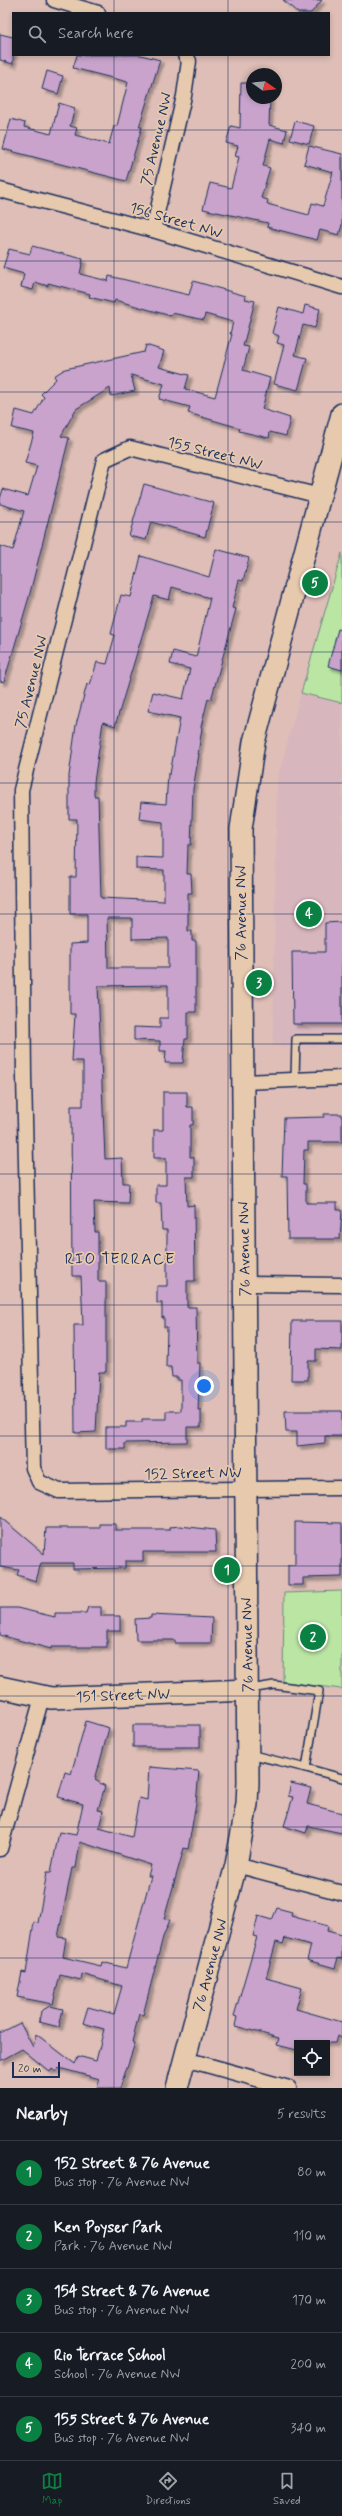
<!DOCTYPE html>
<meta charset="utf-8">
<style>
body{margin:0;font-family:Mynerve,sans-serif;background:#242831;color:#f1f3f6}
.controls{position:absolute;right:12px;bottom:12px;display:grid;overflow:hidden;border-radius:0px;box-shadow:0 2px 6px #0003}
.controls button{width:36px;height:36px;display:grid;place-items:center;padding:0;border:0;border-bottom:1px solid #363941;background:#171b24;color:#f1f3f6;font:20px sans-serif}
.compass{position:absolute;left:246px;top:68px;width:36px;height:36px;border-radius:50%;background:#171b24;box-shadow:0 2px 6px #0003;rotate:105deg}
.scale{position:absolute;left:12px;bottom:10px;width:48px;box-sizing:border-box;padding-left:4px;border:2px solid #1b2f5e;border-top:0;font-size:11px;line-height:14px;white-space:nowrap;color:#1b2f5e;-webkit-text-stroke:3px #e7caae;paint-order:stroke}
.you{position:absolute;left:204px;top:1386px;width:14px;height:14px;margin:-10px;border:3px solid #fff;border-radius:50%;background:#1a73e8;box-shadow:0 0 0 6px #1a73e833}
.badge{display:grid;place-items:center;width:26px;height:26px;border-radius:50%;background:#0b8043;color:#fff;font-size:13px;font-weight:700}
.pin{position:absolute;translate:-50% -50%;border:2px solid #fff;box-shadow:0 1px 4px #0006}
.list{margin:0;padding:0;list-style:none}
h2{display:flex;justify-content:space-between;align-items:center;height:52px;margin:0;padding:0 16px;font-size:17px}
h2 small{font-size:13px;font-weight:400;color:#9ea1a6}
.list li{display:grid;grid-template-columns:26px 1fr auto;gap:12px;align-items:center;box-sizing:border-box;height:64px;padding:0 16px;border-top:1px solid #363941}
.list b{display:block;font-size:15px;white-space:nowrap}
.list p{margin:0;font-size:13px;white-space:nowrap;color:#9ea1a6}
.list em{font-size:13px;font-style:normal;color:#9ea1a6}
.icon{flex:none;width:22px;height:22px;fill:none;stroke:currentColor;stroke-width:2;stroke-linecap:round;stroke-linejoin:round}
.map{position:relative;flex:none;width:342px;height:2088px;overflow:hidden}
.search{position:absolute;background:#171b24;box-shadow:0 2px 6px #0003;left:12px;right:12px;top:12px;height:44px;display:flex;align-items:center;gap:10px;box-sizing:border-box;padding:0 14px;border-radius:0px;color:#9ea1a6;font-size:15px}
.sheet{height:372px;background:#171b24}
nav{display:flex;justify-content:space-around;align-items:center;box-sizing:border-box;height:56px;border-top:1px solid #363941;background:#171b24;font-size:11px;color:#9ea1a6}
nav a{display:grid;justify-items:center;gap:2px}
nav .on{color:#0b8043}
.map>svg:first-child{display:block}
</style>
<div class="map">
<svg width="342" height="2088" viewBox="0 0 342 2088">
<defs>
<filter id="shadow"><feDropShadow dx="3.5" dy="3.5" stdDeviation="1" flood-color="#0004"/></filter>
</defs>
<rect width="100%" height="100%" fill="#debeb7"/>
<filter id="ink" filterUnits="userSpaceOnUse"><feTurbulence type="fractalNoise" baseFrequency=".025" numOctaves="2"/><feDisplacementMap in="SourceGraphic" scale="8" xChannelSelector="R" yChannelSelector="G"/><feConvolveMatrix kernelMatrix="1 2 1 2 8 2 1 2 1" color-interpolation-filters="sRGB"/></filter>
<g filter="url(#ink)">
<path fill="#d8b6bd" d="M301 693 342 703V1046H273L277 781Z"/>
<g fill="#bae5a2" stroke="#6a8a80">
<path d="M342 553V703L301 693Z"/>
<path d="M342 1591V1689L283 1682 284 1593Z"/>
</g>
<g fill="#c9a3cb" stroke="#1b2f5e" fill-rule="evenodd" filter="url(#shadow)">
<path d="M283 0H322L311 13H298Z"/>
<path d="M0 34 13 37V64L0 60Z"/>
<path d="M77 55H141L160 60 139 127H142L126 181 3 149 11 119 25 123 24 127 51 134 59 103 75 108 70 126 77 128 75 135 109 144 114 126H117L128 82 73 68Z"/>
<path d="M47 71 63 76 58 94 42 89Z"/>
<path d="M241 83H252V98H270L269 125 287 130 284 143 270 139 263 166 270 168 261 198 268 200 267 204 309 215 312 203 323 206 333 172 304 164 309 146 342 154V225L339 235 320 230 317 240 267 227 268 223 203 209 210 183 231 188 239 157 235 156 238 146 226 143 231 126 240 128Z"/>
<path d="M295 121 314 126 309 144 290 139Z"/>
<path d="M32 246 83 259 80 274 108 281 109 276 189 295 193 281 246 296 245 299 255 301 243 346 249 347 243 370 270 378 262 409 290 418 286 436 270 432 269 438 239 431 240 428 188 413 190 407 159 399 164 384 131 375 135 391 111 396 110 388 76 409 61 436 69 438 29 597 4 682 0 681V546L13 550 24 511 0 504V499L3 489 28 496 37 466 25 463 34 433 12 428 16 410 34 415 44 397 41 394 56 379 54 376 65 369 144 352 146 345 164 351 159 367 189 375 185 389 215 397 232 334H230L233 322 205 314 204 320 172 313 171 316 115 300 114 303 89 297 90 294 48 283V286L35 282 33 290 21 287 24 274 3 268 9 249 30 254Z"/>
<path d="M305 305 320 309 315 328 303 325 295 355 307 358 298 390 274 384 284 345 277 343 279 336 272 333 279 307 303 314Z"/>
<path d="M144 484 214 503 205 537 151 522 146 540 129 536Z"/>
<path d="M216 549 249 558 243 581 239 580 232 608 236 609 211 700 208 699 201 727 202 728 198 754H199L193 789 191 845H188L187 874H191L192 893H188V931H192V941H196V1012H188V1039H185L183 1063H165L166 1051H160V1041L134 1040V1027L160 1028V1018H168V985L98 986 105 1159 122 1158 123 1183H129L128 1203 94 1202 95 1232H98V1281H106V1372H99L96 1432 75 1433 74 1325H83L81 1276H72L71 1106H83V1061H72L75 1014H70V944L87 943V914H70V877H76L77 819H69V776L76 725 87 684 90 685 97 662 107 664 115 635 111 634 121 595 131 597 141 556 209 577ZM172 587 210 598 196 657 173 651 170 664 190 669 183 699 153 692 148 711 180 718 170 774H168L166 804 141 802 139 819 163 822V858L136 857V869L164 870V901L101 898 98 796H94V782L103 722 115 726 154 596 169 600ZM107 918H132V939L168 938V968H108Z"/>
<path d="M338 629 342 630V670L328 666Z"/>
<path d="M342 922V1024H293L292 952H325V923Z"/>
<path d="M163 1092H187V1107H193V1125H190V1157H194V1177H186L187 1206 194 1205 195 1281H187V1307H196L197 1363H200L198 1411H201V1427H187V1442L125 1443V1449H106V1427H126V1422H142V1419H166V1411H181V1380H178V1377H172L171 1367H166L167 1327H164V1317L162 1318V1303H157V1286H167V1230H162L161 1203H156V1185H166V1158H154V1130H163Z"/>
<path d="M324 1114H342V1142H308V1150H304L303 1184H306V1203H337V1210H342L340 1239H288L287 1176H282L284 1118 324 1117Z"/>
<path d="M292 1321H342V1350L316 1349V1361H308V1380H291Z"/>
<path d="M285 1411H342V1436H325V1443L297 1446V1432H286Z"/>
<path d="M0 1517 44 1554 46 1528H100V1524H115V1530H170V1527L180 1526 215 1530 216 1552H143V1561H125V1568L73 1569V1563H41L36 1581 17 1575 19 1570 0 1567Z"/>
<path d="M295 1522 342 1523V1577L303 1578V1585H288V1565H295Z"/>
<path d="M88 1607H101V1616H120V1631H107V1647H51V1649L0 1635V1608H17L55 1617V1613H86Z"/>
<path d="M151 1615 212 1618 211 1643H175V1640H136L135 1619 151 1618Z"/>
<path d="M86 1721 109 1728 95 1780 105 1786 98 1810 103 1811 99 1828 132 1837 139 1798 147 1800 149 1767 199 1771 196 1804 188 1849 184 1848 164 1919 170 1920 163 1937 143 2015 139 2014 132 2042 135 2043 120 2088H97L100 2079 59 2068 56 2072 52 2069 50 2072 22 2049 0 2061V2033L20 2023 33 2047 36 2034 75 2064 78 2056 96 2061 104 2029 83 2023 88 2007 114 2014 122 1986 82 1974 81 1980 60 1975 53 2004 17 1997 22 1972 26 1973 34 1922 38 1923 47 1872H51L59 1832 76 1835 83 1804 58 1797 65 1772 71 1774ZM80 1842 151 1865 148 1876H151L126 1968 102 1962 101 1966 63 1957 66 1938 58 1937 72 1868H76Z"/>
<rect x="133" y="1725" width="67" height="22"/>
<path d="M291 1783 311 1788 307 1804 342 1813V1833L308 1826 306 1833 284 1826 293 1797 288 1796Z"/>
<path d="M277 1908 292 1912 291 1916 328 1926 327 1931 342 1935V1959L338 1958 335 1968 307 1960 311 1945 285 1938 283 1944 276 1942 266 1978 302 1988 296 2009 342 2022V2038L337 2036 335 2043H297V2050L277 2045 279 2038 235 2026 237 2017 234 2016 257 1937 253 1936 258 1916 272 1920Z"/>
<path d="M50 2006 63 2009 59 2027 39 2022 41 2011Z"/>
</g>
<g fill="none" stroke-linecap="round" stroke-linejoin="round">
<defs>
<g id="lane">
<path d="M295 1079 296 1039H342"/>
<path d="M249 1754 306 1768 319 1691 274 1685 250 1689"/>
<path d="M306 1768 342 1778"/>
</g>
<g id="street">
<path d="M54 0 98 13"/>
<path d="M0 190 153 230 342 287"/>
<path d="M153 230 184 96 189 61 185 55"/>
<path d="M320 496 130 448 104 460 21 790 24 1076 33 1468 39 1482 59 1491 342 1488"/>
<path d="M242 1082 342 1078"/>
<path d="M244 1284 342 1285"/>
<path d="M0 1849 42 1697"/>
<path d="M236 1865 342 1893"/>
<path d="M185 2059 289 2088"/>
</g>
<g id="secondary">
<path d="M0 1687 51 1698 248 1690"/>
<path d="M177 2088 236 1865 247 1804 248 1782 241 829 254 742 342 414"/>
</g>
</defs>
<use href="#lane" stroke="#1b2f5e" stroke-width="10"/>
<use href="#street" stroke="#1b2f5e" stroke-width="17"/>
<use href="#secondary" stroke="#1b2f5e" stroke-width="24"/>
<use href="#lane" stroke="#e7caae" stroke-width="7"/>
<use href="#street" stroke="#e7caae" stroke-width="14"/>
<use href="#secondary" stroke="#e7caae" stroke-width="21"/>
</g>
</g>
<path fill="none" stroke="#1b2f5e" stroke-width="1" stroke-opacity="0.55" d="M114 0V13M228 0V13M114 55V2088M228 55V2088M0 130H342M0 261H342M0 392H342M0 522H342M0 652H342M0 783H342M0 914H342M0 1044H342M0 1174H342M0 1305H342M0 1436H342M0 1566H342M0 1696H342M0 1827H342M0 1958H342"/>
<g text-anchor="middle" stroke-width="3.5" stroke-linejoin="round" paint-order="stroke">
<g font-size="15" fill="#1b2f5e" stroke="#e7caae">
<text transform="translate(156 139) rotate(-77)" y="5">75 Avenue NW</text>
<text transform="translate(176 220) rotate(16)" y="5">156 Street NW</text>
<text transform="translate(215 453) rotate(14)" y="5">155 Street NW</text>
<text transform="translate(31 682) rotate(-76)" y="5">75 Avenue NW</text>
<text transform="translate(241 913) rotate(-90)" y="5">76 Avenue NW</text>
<text transform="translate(244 1249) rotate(-91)" y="5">76 Avenue NW</text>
<text transform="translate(193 1473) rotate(-1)" y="5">152 Street NW</text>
<text transform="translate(247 1645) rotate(-91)" y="5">76 Avenue NW</text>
<text transform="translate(123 1695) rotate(-2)" y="5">151 Street NW</text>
<text transform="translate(210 1965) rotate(-75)" y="5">76 Avenue NW</text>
</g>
<g font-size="16" letter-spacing="1" fill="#1b2f5e" stroke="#e7caae">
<text x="120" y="1264">RIO TERRACE</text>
</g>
</g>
</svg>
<div class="controls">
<button><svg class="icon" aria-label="locate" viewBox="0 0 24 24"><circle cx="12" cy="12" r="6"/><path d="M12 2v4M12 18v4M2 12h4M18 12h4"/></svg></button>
</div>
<svg class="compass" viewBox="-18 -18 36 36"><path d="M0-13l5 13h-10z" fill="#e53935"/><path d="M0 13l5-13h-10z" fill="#9ea1a6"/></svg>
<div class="scale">20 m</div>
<div class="you"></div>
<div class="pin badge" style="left:227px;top:1570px">1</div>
<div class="pin badge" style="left:313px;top:1637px">2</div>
<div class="pin badge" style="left:259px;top:983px">3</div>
<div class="pin badge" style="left:309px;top:914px">4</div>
<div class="pin badge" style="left:315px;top:583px">5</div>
<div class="search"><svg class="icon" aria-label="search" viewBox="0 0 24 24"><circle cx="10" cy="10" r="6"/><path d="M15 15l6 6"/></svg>Search here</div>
</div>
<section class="sheet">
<h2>Nearby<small>5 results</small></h2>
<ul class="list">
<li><span class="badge">1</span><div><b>152 Street &amp; 76 Avenue</b><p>Bus stop · 76 Avenue NW</p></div><em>80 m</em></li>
<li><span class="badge">2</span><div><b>Ken Poyser Park</b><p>Park · 76 Avenue NW</p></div><em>110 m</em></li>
<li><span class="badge">3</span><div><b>154 Street &amp; 76 Avenue</b><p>Bus stop · 76 Avenue NW</p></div><em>170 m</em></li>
<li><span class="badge">4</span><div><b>Rio Terrace School</b><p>School · 76 Avenue NW</p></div><em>200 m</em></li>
<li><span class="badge">5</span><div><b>155 Street &amp; 76 Avenue</b><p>Bus stop · 76 Avenue NW</p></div><em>340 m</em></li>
</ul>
</section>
<nav>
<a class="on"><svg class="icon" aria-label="map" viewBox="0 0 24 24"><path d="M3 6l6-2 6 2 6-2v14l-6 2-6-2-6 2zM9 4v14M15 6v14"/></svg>Map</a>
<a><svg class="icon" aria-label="directions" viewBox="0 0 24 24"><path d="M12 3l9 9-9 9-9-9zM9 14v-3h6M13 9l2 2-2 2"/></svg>Directions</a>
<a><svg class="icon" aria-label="saved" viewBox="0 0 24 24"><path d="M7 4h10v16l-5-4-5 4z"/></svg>Saved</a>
</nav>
